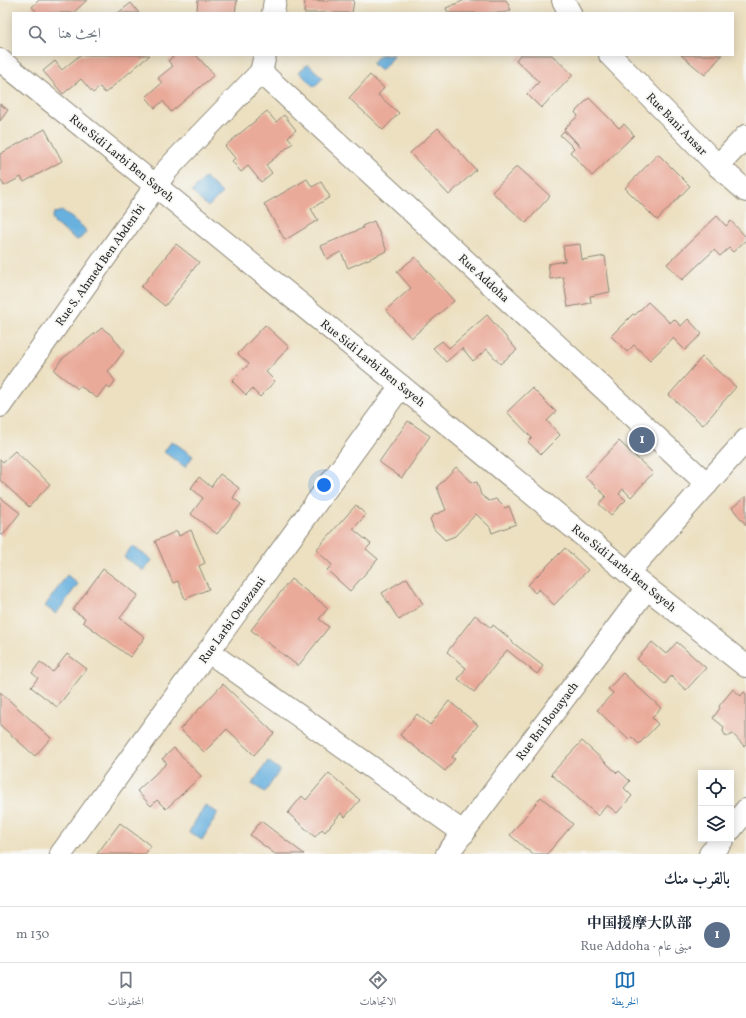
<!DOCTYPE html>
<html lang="ar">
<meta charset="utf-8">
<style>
body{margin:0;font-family:Vollkorn,Amiri,"Noto Serif SC",serif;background:#f6f6f7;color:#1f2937;direction:rtl}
.controls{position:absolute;right:12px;bottom:12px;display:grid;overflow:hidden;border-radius:0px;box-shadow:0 2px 10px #0003}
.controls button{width:36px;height:36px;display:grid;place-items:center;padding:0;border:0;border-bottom:1px solid #e0e1e3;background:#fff;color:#1f2937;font:20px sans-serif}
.you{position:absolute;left:324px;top:485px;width:14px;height:14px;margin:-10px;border:3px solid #fff;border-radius:50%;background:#1a73e8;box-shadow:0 0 0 6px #1a73e833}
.badge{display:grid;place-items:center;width:26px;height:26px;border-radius:50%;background:#1f6fb2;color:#fff;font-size:13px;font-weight:700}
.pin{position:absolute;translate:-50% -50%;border:2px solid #fff;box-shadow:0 1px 4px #0006}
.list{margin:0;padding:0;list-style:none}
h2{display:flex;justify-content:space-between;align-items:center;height:52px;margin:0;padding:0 16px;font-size:17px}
h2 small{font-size:13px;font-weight:400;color:#747a83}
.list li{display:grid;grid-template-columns:26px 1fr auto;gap:12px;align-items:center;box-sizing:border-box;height:56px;padding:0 16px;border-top:1px solid #e0e1e3}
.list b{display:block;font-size:15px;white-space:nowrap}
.list p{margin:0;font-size:13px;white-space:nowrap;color:#747a83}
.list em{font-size:13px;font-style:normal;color:#747a83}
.icon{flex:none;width:22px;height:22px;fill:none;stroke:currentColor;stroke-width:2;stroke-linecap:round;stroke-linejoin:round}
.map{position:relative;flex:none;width:746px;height:854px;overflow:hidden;direction:ltr}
.search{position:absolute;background:#fff;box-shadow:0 2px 10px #0003;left:12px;right:12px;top:12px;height:44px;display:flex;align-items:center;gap:10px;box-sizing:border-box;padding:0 14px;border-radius:0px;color:#747a83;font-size:15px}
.sheet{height:108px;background:#fff}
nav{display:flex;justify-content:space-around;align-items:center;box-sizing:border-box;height:56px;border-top:1px solid #e0e1e3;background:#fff;font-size:11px;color:#747a83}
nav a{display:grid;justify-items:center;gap:2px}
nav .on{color:#1f6fb2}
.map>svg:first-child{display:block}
</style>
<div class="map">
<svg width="746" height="854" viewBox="0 0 746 854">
<rect width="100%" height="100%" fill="#f6f6f2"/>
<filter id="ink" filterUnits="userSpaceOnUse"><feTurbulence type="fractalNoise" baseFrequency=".025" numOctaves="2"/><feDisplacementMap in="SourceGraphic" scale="8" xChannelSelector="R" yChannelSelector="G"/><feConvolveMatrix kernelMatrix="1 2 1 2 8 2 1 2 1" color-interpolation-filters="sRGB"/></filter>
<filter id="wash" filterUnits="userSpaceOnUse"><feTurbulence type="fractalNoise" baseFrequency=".012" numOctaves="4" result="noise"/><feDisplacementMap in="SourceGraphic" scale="16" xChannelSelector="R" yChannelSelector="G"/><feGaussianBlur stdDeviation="0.9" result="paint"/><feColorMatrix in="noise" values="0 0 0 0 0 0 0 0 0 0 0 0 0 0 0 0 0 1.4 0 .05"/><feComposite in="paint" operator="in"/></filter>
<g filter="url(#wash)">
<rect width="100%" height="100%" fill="#ece0c1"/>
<g fill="#67b1df" stroke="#496e85">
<path d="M379 55H394L381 71 372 64Z"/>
<path d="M308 64 323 78 314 87 299 72Z"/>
<path d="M205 177 222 193 208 207 192 192Z"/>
<path d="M63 211 84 228 86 232 81 238 77 240 55 224 52 219 54 213Z"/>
<path d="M172 441 193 456 185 467 164 452Z"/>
<path d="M132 546 152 560 144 571 124 557Z"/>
<path d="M67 575 78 584 56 614 45 606Z"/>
<path d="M268 761 280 770 265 792 252 784Z"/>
<path d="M205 805 218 813 202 840 189 832Z"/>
</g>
<g id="blocks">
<g fill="#eaaa9a">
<path d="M39 0H87L73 13H38L32 7Z"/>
<path d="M198 0H237L235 13H212L197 11Z"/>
<path d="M305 0 329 1 330 0H354L352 13H304Z"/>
<path d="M465 0H506L511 10 504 13H448L446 8Z"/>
<path d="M131 3 139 13H118Z"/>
<path d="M80 55H150L105 93 100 87 93 93 81 79 63 94 43 71 55 61 62 70Z"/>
<path d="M175 55H196L214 75 171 112 163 101 155 108 146 97 162 83 158 78 173 66 168 61Z"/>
<path d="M520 55H552L573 75 541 108 527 94 539 82 516 60Z"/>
<path d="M681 55H722L705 75Z"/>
<path d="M370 75 384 88 378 95 399 113 383 130 349 98Z"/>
<path d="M589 98 619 128 624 124 634 135 592 176 570 152 574 148 560 135 564 131 580 147V146L564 129 578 116 575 112Z"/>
<path d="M0 104 8 110 0 121Z"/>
<path d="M267 111 276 122 284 115 296 130 288 137 293 143 266 165 272 173 261 182 248 166 241 172 232 161 235 158 225 146Z"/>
<path d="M438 128 476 170 449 195 410 153Z"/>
<path d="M45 129 62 161 24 182 21 177 4 186 0 178V154Z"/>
<path d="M658 154 690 186 657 220 625 188Z"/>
<path d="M517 166 550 196 526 223 492 192Z"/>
<path d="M307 179 312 187 321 182 330 197 311 209 318 220 285 240 264 204Z"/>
<path d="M717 216 726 226 731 221 746 237V240L733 252 729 248 720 256 714 250 682 280 667 264Z"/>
<path d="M374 221 387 251 348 268 341 252 327 259 321 246 363 228 362 226Z"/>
<path d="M176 244 199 262 165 306 141 287Z"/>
<path d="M580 244 582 260 605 256 610 292 590 296 591 303 568 307 563 277 550 279 548 264 565 261 563 246Z"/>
<path d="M415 257 454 301 411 338 386 310 411 288 397 272Z"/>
<path d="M648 302 670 323 674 319 681 326 688 319 702 334 685 350 673 338 650 360 634 345 627 352 611 336 633 314 635 315Z"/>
<path d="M487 315 517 350 500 364 487 349 473 361 462 348 446 362 433 348 442 341 449 348Z"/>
<path d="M265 325 289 347 266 372 275 381 260 397 252 389 246 395 232 381 249 364 238 354Z"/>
<path d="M102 328 110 334 124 351 113 366 108 371 115 381 110 389 106 386 97 398 80 386 78 389 57 373 54 370 62 359Z"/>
<path d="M702 357 736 387 703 425 669 395Z"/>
<path d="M532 388 556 412 547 421 560 435 541 454 528 442 532 438 507 412Z"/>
<path d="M408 421 430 436 402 478 379 462Z"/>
<path d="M619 441 653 473 631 497 623 489 619 494 626 500 611 515 599 504 606 496 585 477Z"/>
<path d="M15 451 50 484 29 507 0 480V459L3 462Z"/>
<path d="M456 467 473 483 477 482 481 495 489 501 496 499 505 508 509 506 516 524 492 533 490 527 476 514 455 536 445 540 434 529 430 519 434 515 446 510 437 487Z"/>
<path d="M220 474 239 488 233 498 241 504 217 534 191 514 203 498 191 488 199 477 211 487Z"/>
<path d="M746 496V525L732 508Z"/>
<path d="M0 497 20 513 2 536 0 534Z"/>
<path d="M356 505 366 515 353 529 371 544 366 549 378 559 350 591 327 570 332 565 316 550Z"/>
<path d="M191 530 205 563 199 566 209 589 185 599 178 581 173 583 155 541 177 531 179 536Z"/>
<path d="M565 548 588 570 554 605 539 589 535 593 528 585Z"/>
<path d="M103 569 138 595 120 618 145 637 130 657 83 622 85 618 73 610Z"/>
<path d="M407 578 423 604 399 620 382 593Z"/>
<path d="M291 579 328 608 319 619 329 627 298 666 251 630Z"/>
<path d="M475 615 491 628 493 625 513 641 512 642 543 666 537 674 507 650 474 692 458 679 466 668 447 652Z"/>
<path d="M652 642 666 654 677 642 706 668 686 690 671 676 665 684 637 659Z"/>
<path d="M67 654 87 669 57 707 31 687 38 678 32 673 40 662 53 672Z"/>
<path d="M623 673 661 708 652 718 658 724 639 744 632 737 629 740 597 710 613 693 608 689Z"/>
<path d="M223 684 274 733 254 755 227 729 204 752 180 729Z"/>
<path d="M733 689 741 696 744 692 746 694V744L744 746 733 734 729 736 725 735 723 731 724 727 713 718 720 708 719 706Z"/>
<path d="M0 692 51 738 35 756 0 725Z"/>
<path d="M449 701 478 725 452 757 455 759 445 771 400 735 417 714 430 725Z"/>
<path d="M582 741 617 773 619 771 630 781 624 788 632 796 617 813 607 805 598 816 551 774Z"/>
<path d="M174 748 201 776 166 809 157 800 151 806 137 791 167 763 162 759Z"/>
<path d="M329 773 360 800 345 817 341 813 325 832 322 829 315 837 288 813 302 796 306 800Z"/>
<path d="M541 797 573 824 547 854H532L510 835Z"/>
<path d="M261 821 304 854H275L250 835Z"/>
<path d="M120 823 151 846 145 854H97Z"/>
</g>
</g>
</g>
<g filter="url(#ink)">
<use href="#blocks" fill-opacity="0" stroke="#8c8676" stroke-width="1"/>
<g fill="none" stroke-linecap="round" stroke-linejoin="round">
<defs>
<g id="minor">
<path d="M563 0 570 13"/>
<path d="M273 13 275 0"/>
<path d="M610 55 718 166 746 191"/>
<path d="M0 60 156 186 401 386 647 588 746 666"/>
<path d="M261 72 707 484"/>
<path d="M718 166 746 136"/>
<path d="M0 406 167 170 177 159 261 72 265 55"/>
<path d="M628 572 746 440"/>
<path d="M209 652 464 833"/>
<path d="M731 829 746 810"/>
<path d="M61 854 401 386"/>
<path d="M447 854 647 588"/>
<path d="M710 854 723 839"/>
</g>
</defs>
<use href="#minor" stroke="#8c8676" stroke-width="24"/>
<use href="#minor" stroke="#fff" stroke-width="22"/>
</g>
</g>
<g text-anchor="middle" stroke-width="3.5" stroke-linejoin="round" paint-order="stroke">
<g font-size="12" fill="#2b2b2b" stroke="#f6f6f2">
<text transform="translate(677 124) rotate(46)" y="4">Rue Bani Ansar</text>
<text transform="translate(122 158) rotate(39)" y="4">Rue Sidi Larbi Ben Sayeh</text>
<text transform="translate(100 265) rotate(-55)" y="4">Rue S. Ahmed Ben Abden'bi</text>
<text transform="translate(484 278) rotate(43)" y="4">Rue Addoha</text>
<text transform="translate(373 363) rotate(39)" y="4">Rue Sidi Larbi Ben Sayeh</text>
<text transform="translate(624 568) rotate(39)" y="4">Rue Sidi Larbi Ben Sayeh</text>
<text transform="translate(232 620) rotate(-54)" y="4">Rue Larbi Ouazzani</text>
<text transform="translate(547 721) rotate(-53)" y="4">Rue Bni Bouayach</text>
</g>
</g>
</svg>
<div class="controls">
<button><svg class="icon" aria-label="locate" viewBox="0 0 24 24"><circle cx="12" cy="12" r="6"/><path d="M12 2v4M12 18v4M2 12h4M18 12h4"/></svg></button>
<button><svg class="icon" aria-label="layers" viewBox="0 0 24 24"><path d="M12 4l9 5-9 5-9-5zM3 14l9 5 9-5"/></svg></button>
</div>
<div class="you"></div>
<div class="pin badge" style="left:642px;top:440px;background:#5c6f8a">1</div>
<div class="search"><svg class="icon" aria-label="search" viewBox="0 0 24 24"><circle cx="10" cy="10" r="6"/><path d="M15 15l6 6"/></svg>ابحث هنا</div>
</div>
<section class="sheet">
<h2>بالقرب منك<small></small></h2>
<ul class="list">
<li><span class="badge" style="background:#5c6f8a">1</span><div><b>中国援摩大队部</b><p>مبنى عام · Rue Addoha</p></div><em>130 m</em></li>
</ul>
</section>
<nav>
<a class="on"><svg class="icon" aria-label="map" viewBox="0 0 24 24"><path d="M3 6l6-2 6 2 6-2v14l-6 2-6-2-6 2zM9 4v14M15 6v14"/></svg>الخريطة</a>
<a><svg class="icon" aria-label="directions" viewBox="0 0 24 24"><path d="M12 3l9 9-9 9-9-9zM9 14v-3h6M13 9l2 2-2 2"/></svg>الاتجاهات</a>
<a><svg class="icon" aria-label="saved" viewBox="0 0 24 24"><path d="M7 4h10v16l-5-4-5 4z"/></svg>المحفوظات</a>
</nav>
